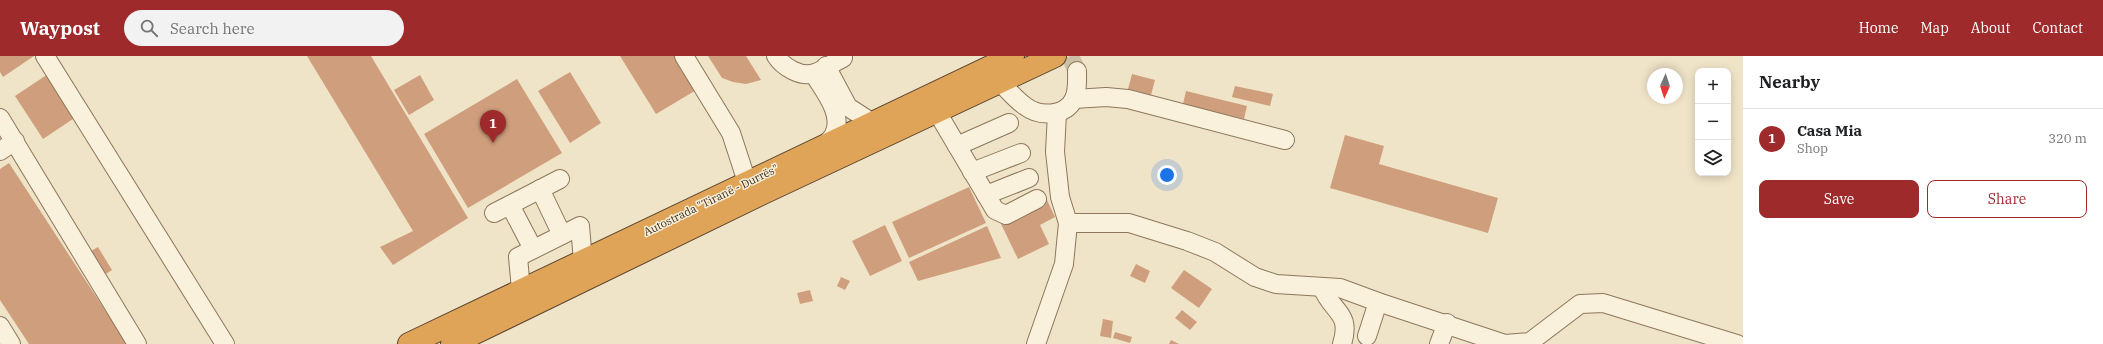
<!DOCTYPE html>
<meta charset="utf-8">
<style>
body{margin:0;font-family:"IBM Plex Serif",serif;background:#f2f2f2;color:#202124}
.controls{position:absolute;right:12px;top:12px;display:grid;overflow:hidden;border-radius:8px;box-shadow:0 2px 10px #0003}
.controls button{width:36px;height:36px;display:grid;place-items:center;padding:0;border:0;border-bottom:1px solid #e0e0e0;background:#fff;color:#202124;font:20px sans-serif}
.compass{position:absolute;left:1647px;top:12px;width:36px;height:36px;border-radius:50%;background:#fff;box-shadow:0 2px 10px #0003;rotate:183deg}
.you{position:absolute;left:1167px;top:119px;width:14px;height:14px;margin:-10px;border:3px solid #fff;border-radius:50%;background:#1a73e8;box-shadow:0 0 0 6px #1a73e833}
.badge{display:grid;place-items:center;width:26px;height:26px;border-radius:50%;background:#9e2a2b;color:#fff;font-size:13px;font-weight:700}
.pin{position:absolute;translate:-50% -33px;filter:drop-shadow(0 1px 2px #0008)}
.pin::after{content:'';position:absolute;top:21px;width:14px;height:12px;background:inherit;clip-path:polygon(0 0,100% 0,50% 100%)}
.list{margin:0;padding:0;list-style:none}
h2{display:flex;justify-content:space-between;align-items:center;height:52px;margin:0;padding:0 16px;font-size:17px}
h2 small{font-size:13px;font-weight:400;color:#757577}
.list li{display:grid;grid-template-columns:26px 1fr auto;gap:12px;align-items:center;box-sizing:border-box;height:60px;padding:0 16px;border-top:1px solid #e0e0e0}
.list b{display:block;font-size:15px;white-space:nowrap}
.list p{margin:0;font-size:13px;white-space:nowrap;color:#757577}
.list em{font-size:13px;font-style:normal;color:#757577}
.actions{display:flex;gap:8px;padding:12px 16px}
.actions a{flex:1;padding:9px 0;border:1px solid #9e2a2b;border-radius:8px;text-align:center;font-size:14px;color:#9e2a2b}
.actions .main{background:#9e2a2b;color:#fff}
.icon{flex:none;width:22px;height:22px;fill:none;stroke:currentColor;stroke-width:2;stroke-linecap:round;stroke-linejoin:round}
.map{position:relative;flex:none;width:1743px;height:288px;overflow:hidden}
header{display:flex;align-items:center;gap:24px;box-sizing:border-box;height:56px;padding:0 20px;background:#9e2a2b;color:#fff}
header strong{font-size:19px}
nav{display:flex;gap:22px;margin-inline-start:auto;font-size:14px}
.search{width:280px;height:36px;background:#f2f2f2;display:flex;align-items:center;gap:10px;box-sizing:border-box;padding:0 14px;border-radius:22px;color:#757577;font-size:15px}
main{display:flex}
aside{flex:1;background:#fff}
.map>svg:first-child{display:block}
</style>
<header>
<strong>Waypost</strong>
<div class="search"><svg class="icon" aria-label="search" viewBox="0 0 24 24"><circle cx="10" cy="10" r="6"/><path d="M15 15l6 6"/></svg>Search here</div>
<nav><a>Home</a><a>Map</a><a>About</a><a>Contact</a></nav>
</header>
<main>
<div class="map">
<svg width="1743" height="288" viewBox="0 0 1743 288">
<rect width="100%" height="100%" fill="#f0e4c8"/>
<g fill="#cf9f7d">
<path d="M0 0H34L3 21 0 16Z"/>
<path d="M307 0H371L468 162 393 209 380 191 413 175Z"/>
<path d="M620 0H678L698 33 656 58Z"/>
<path d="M708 0H746L761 24 746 28 733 26 722 22Z"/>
<path d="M570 16 601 67 570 87 538 35Z"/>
<path d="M48 18 76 61 43 83 15 40Z"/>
<path d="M1132 18 1155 24 1151 39 1128 33Z"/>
<path d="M420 19 434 44 409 59 394 34Z"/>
<path d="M517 23 562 97 468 152 424 78Z"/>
<path d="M1235 30 1273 38 1270 50 1232 41Z"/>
<path d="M1186 35 1247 50 1244 63 1183 48Z"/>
<path d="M1345 79 1384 90 1379 108 1498 142 1488 177 1330 132Z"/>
<path d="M9 107 127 288H29L0 244V113Z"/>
<path d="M969 131 986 167 909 202 892 166Z"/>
<path d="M1047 144 1055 161 1040 169 1049 188 1018 203 1000 166Z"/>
<path d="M885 169 902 205 870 220 852 185Z"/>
<path d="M987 170 1001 202 918 225 909 206Z"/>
<path d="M98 191 112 214 106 218 91 195Z"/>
<path d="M1136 208 1150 215 1145 227 1130 220Z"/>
<path d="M1184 214 1212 233 1199 252 1171 232Z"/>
<path d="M841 221 850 225 845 234 837 230Z"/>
<path d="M810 234 813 245 800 248 797 237Z"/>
<path d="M1182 254 1197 266 1190 274 1175 262Z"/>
<path d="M1103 263 1113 265 1111 282 1100 280Z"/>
<path d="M1115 276 1132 281 1130 287 1113 282Z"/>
<path d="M1171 284 1179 288H1169Z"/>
</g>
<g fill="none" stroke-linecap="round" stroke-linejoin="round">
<path stroke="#ccc0a6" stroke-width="18" stroke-dasharray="18 9" stroke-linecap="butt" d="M1070 0 1077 15"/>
<defs>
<g id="minor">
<path d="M45 0 225 288"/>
<path d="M684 0 731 77 747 126"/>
<path d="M776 0C783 11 801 22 815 17 824 14 834 6 843 2"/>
<path d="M826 10 848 51 865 62 868 70"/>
<path d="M814 18C823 34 844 58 834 78 832 83 825 88 821 92"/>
<path d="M1000 26C1008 34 1016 44 1025 50 1039 61 1065 61 1074 43 1078 34 1077 24 1077 15"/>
<path d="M1074 43 1106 41 1128 43 1285 84"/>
<path d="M937 56 995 154 1006 159 1037 143"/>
<path d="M0 62 137 288"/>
<path d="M957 90 1009 67"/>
<path d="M0 95 15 85"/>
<path d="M972 116 1021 97"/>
<path d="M540 133 562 179"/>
<path d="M986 139 1029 122"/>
<path d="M510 149 533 193"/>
<path d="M494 157 560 123"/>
<path d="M1068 167H1129L1187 185 1215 196 1255 221 1276 228 1340 232 1378 246 1505 288"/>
<path d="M1322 231C1332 257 1352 256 1342 288"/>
<path d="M521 234 518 201 580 170 583 205"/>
<path d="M0 270 11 288"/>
<path d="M1367 280 1378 246"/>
<path d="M1036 288 1064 208 1068 167 1060 141 1055 96 1057 57"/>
<path d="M1439 288 1447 267"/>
<path d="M1505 288 1530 286 1580 248 1603 247 1737 288"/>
</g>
<g id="highway">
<path d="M409 288 1013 0"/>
<path d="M452 288 765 136 1055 0"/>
</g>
</defs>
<use href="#minor" stroke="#8d765c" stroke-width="20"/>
<use href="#highway" stroke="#5b4430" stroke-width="24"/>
<use href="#minor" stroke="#faf1dc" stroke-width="18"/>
<use href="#highway" stroke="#e0a458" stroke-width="22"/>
</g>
<g text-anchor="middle" stroke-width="3" stroke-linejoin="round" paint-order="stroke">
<g font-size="11" fill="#3d2e20" stroke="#f7eed8">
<text transform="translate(711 144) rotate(-26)" y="4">Autostrada "Tiranë - Durrës"</text>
</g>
</g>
</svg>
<div class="controls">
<button>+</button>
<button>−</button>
<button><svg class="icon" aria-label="layers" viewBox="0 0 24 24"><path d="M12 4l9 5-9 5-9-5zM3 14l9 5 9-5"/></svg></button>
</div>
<svg class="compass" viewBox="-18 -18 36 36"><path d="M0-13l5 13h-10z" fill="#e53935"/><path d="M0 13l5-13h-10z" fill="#757577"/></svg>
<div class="you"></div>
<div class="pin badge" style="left:493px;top:87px">1</div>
</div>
<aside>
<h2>Nearby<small></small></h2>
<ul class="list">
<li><span class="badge">1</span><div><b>Casa Mia</b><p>Shop</p></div><em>320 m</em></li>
</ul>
<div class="actions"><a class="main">Save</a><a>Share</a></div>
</aside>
</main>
